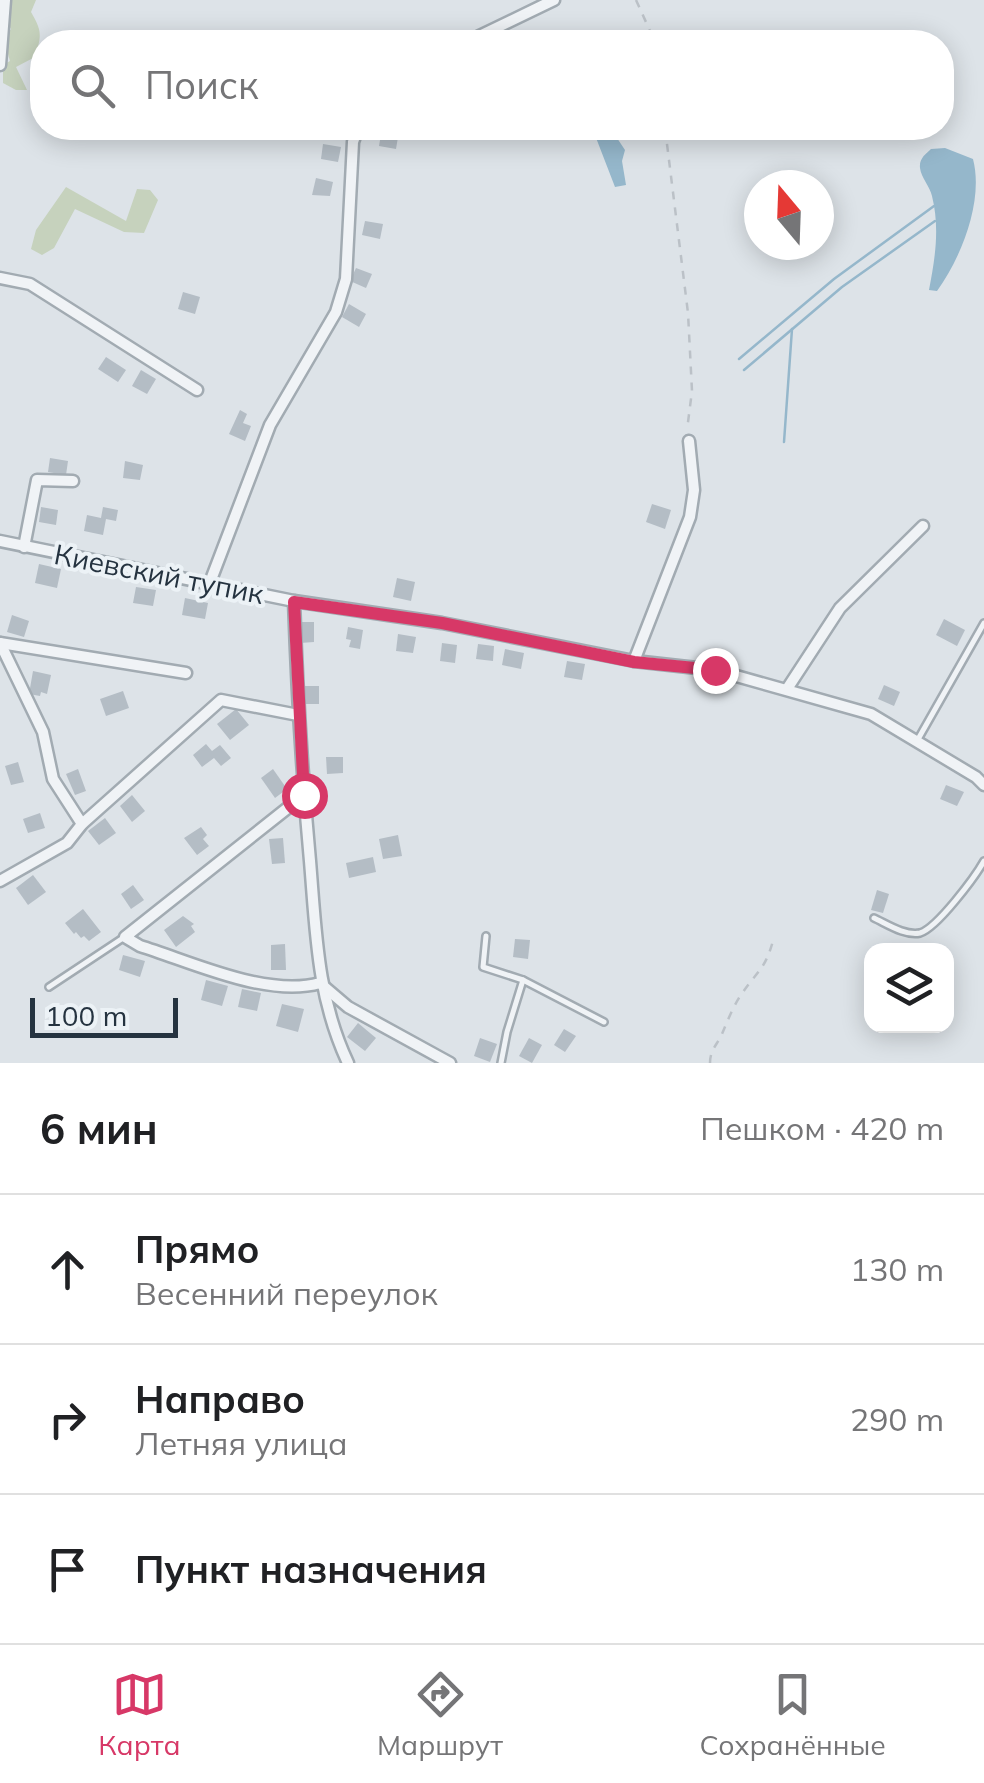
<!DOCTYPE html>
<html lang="ru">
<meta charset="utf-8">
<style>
body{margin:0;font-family:Mulish,sans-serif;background:#f2f2f2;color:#202124}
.controls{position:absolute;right:30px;bottom:30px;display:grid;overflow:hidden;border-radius:20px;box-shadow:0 5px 25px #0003}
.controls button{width:90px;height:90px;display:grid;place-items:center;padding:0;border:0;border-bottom:2px solid #e0e0e0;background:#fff;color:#202124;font:50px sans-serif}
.compass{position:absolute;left:744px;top:170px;width:90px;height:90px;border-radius:50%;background:#fff;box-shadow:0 5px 25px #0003;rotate:341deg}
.scale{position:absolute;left:30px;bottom:25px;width:148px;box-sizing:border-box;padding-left:10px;border:5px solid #253340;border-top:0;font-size:28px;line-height:35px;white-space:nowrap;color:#253340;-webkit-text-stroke:8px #ecf2f6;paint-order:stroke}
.stop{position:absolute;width:30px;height:30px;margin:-22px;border:8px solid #d73867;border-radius:50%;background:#fff}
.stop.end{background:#d73867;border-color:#fff;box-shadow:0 2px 10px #0008}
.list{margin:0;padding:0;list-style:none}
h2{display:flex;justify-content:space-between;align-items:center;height:130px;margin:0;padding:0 40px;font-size:42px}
h2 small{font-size:32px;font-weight:400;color:#757577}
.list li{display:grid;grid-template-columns:65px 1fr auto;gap:30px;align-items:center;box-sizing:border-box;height:150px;padding:0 40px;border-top:2px solid #e0e0e0}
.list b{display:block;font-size:38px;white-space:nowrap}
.list p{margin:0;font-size:32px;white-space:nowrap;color:#757577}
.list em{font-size:32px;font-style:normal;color:#757577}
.icon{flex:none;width:55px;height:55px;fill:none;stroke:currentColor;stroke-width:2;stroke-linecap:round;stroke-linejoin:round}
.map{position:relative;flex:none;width:984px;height:1063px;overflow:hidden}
.search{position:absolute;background:#fff;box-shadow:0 5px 25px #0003;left:30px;right:30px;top:30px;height:110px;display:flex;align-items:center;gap:25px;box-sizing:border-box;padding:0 35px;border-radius:40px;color:#757577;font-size:38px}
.sheet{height:580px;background:#fff}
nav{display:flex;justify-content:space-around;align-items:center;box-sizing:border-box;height:140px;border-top:2px solid #e0e0e0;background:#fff;font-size:28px;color:#757577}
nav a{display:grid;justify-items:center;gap:5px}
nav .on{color:#d73867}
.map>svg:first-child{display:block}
</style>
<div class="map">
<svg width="984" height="1063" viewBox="0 0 984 1063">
<rect width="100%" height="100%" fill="#dde3e8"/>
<g fill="#c6d2bd">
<path d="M7 0H36L31 12C42 31 42 35 35 57L16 67 27 90H16L3 83V65L10 61C7 50 3 39 11 29L7 22Z"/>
<path d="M66 187 126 221 137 189 150 190 158 200 144 233 124 232 75 209 54 248 42 255 31 249 36 230Z"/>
</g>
<g fill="#95b7cb">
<path d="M602 128 615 135 625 150 622 161 626 185 615 187 593 130Z"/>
<path d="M945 148 973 159C984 201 961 258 937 291L929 290C935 259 940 228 932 196 930 187 921 177 920 168 919 158 926 154 931 149Z"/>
</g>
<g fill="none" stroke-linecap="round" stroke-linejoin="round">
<g stroke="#95b7cb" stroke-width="2.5">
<path d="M739 359 834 279 934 206"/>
<path d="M744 370 842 287 935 221"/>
<path d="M784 442 792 329"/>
</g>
</g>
<g fill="#b4bdc5">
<path d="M382 128H393L391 136 398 137 396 149 379 146Z"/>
<path d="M323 144 341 147 338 162 321 159Z"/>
<path d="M316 178 333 182 330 196 312 195Z"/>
<path d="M365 221 383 224 380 239 362 235Z"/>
<path d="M356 268 372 274 366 288 350 281Z"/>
<path d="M183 292 200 297 195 314 178 309Z"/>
<path d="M349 304 366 314 359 327 342 317Z"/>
<path d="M106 357 126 370 118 382 98 369Z"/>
<path d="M141 370 156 379 147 394 132 386Z"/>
<path d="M240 410 247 414 243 423 251 426 245 441 229 434Z"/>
<path d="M50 458 68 461 66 475 48 472Z"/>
<path d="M125 461 143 465 140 480 123 478Z"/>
<path d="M652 504 671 510 665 529 646 522Z"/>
<path d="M41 507 58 510 56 525 39 522Z"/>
<path d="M103 507 118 510 116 521 106 519 103 535 84 531 87 515 101 518Z"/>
<path d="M39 564 61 569 57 588 35 583Z"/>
<path d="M397 578 415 582 411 601 393 597Z"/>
<path d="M136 587 156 590 153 606 133 603Z"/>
<path d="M185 598 208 603 205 619 182 615Z"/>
<path d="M12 615 29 621 24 637 7 632Z"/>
<path d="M944 619 965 630 957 646 936 635Z"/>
<path d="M300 622H314V642L300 643Z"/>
<path d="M348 627 363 630 360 649 349 647 351 640 346 639Z"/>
<path d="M398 634 416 637 413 653 396 651Z"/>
<path d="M442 643 457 645 455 663 440 661Z"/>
<path d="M478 644 494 646 493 661 476 659Z"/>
<path d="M505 649 524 653 521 669 502 665Z"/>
<path d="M567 661 585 664 582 680 564 677Z"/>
<path d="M33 671 51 675 47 694 41 692 40 696 29 694Z"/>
<path d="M884 685 900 692 894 706 878 699Z"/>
<rect x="305" y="686" width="14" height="18"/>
<path d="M123 691 129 708 106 716 100 699Z"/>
<path d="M236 709 249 725 230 740 217 724Z"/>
<path d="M206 744 212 751 220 745 231 758 221 766 214 758 202 767 193 755Z"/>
<path d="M326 757H343V773L327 774Z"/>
<path d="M18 762 24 782 11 785 5 766Z"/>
<path d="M78 769 86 791 75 795 66 774Z"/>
<path d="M273 769 287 789 275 798 261 778Z"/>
<path d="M946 785 964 792 957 806 940 799Z"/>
<path d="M132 795 145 811 132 822 120 806Z"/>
<path d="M40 813 45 828 28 833 23 819Z"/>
<path d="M105 818 116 833 99 845 88 831Z"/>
<path d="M201 827 207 835 203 839 209 846 197 855 184 838Z"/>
<path d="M398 835 402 856 383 859 379 839Z"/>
<path d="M283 838 285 863 272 864 269 839Z"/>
<path d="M373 857 376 872 349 878 346 863Z"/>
<path d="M33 875 46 892 28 905 16 888Z"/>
<path d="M133 885 144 900 131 909 121 894Z"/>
<path d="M877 890 889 894 883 913 871 910Z"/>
<path d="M83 909 101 932 89 941 84 936 81 938 76 932 74 934 65 923Z"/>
<path d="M183 916 194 924 191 926 195 932 176 947 164 930Z"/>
<path d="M515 939 530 940 528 959 513 957Z"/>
<path d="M285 944 286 970H271V945Z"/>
<path d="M123 955 145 961 140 977 119 970Z"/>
<path d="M206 980 228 986 222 1006 201 1000Z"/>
<path d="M242 989 261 993 257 1011 238 1007Z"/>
<path d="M282 1004 304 1009 298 1032 276 1026Z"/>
<path d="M358 1023 376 1038 365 1051 347 1037Z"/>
<path d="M564 1029 576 1036 565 1052 554 1045Z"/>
<path d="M480 1038 497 1044 490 1062 474 1056Z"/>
<path d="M529 1038 542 1045 532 1063 519 1056Z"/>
</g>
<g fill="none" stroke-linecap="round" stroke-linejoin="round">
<defs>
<g id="lane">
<path d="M917 741 984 623"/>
<path d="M874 918C887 924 905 936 920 933 937 928 975 877 984 861"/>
<path d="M486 936 483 967 523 980 604 1022"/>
<path d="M49 987 123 938"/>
<path d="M501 1063 507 1032 523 980"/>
</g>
<g id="street">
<path d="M467 42 554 0"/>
<path d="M0 65 5 0"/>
<path d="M0 278 30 284 197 390"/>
<path d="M0 541 294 601 442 623 634 661 715 670 871 714 976 777 984 785"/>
<path d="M24 547 37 480 73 481"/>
<path d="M209 585 270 425 336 312 346 279 353 142 358 128"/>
<path d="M294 601C297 688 302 775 310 861 316 933 317 997 348 1063"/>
<path d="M0 643 43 732 53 779 82 824"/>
<path d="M0 643 186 673"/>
<path d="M634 661 690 517 694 490 689 441"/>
<path d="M787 689 840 608 923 526"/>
<path d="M304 795 125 937 140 946C192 962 267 998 320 983"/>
<path d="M0 881 67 843 82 824 221 700 298 715"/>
<path d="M321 984 348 1007 450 1063"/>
</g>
</defs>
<use href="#lane" stroke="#a2abb2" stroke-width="10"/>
<use href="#street" stroke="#a2abb2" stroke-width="15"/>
<g stroke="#bbc1c7" stroke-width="2.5" stroke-dasharray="8 8" stroke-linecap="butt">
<path d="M636 0 655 42"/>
<path d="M665 128 688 313 692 391 687 430"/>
<path d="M710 1063C710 1050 717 1045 722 1034 728 1020 734 1004 743 992 760 968 766 968 774 937"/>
</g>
<use href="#lane" stroke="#f0f3f6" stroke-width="5"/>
<use href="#street" stroke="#f0f3f6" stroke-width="10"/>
</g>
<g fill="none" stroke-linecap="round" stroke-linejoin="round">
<path stroke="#d73867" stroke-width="12" d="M304 795 294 602 442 623 634 662 715 670"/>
</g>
<g text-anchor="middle" stroke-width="8" stroke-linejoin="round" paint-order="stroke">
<g font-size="28" fill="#253340" stroke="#ecf2f6">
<text transform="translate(159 574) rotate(11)" y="10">Киевский тупик</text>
</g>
</g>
</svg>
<div class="controls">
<button><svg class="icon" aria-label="layers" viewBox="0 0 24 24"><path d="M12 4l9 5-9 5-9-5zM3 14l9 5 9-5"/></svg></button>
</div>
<svg class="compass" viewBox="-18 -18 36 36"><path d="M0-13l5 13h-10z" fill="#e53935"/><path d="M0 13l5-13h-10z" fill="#757577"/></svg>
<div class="scale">100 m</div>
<div class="stop" style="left:304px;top:795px"></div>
<div class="stop end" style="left:715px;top:670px"></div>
<div class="search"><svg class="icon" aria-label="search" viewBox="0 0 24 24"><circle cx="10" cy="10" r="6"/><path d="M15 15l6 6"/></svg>Поиск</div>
</div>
<section class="sheet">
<h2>6 мин<small>Пешком · 420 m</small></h2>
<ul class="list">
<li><svg class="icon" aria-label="ahead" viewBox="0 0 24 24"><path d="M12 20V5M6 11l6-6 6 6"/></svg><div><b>Прямо</b><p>Весенний переулок</p></div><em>130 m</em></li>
<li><svg class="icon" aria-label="right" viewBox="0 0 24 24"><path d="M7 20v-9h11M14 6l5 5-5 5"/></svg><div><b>Направо</b><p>Летняя улица</p></div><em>290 m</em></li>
<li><svg class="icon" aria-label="arrive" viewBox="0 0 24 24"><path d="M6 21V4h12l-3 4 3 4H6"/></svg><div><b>Пункт назначения</b></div></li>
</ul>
</section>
<nav>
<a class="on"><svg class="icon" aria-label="map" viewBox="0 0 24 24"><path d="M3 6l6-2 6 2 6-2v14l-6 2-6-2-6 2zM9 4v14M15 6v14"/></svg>Карта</a>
<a><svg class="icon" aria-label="directions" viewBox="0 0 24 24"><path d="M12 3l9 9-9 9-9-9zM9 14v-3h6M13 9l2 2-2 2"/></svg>Маршрут</a>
<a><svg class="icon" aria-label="saved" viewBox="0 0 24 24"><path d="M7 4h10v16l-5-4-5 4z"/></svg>Сохранённые</a>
</nav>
